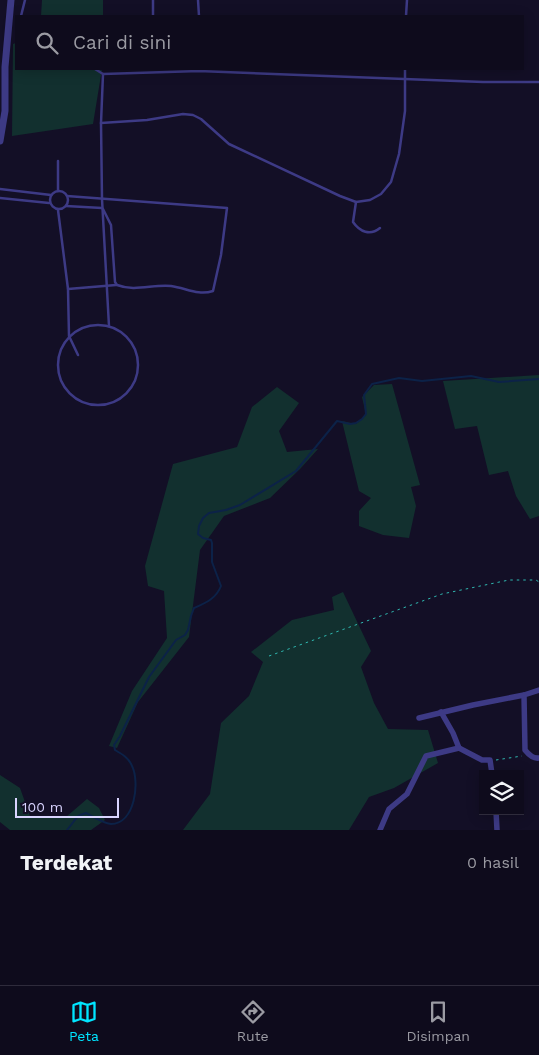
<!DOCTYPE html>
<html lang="id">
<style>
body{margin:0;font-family:"Work Sans",sans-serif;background:#171425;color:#f1f3f6}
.controls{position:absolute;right:15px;bottom:15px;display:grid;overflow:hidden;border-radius:0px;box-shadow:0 2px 12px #0003}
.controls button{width:45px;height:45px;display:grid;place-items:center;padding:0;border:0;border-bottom:1px solid #2e2b3b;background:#0e0b1c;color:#f1f3f6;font:25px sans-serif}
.scale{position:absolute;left:15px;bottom:12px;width:104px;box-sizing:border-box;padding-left:5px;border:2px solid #d9d4ff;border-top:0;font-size:14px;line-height:18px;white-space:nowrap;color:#d9d4ff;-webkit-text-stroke:4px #130f26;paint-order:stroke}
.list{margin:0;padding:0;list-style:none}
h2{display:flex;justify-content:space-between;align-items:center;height:65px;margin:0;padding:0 20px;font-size:21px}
h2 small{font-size:16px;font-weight:400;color:#9b9ba3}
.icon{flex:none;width:28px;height:28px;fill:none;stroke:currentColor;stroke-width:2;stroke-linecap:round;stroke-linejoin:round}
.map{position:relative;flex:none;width:539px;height:830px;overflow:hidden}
.search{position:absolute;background:#0e0b1c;box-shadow:0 2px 12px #0003;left:15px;right:15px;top:15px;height:55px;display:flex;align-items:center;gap:12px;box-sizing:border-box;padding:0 18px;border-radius:0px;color:#9b9ba3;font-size:19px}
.sheet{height:155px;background:#0e0b1c}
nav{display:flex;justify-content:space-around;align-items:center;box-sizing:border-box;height:70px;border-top:1px solid #2e2b3b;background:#0e0b1c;font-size:14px;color:#9b9ba3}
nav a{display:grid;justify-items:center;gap:2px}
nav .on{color:#00e5ff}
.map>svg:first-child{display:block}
</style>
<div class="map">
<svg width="539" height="830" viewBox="0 0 539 830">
<rect width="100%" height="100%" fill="#130f26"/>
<g fill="#12302f">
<path d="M42 0H103V16H41Z"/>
<path d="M16 43V69H102L93 124 12 136 13 44Z"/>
<path d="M539 375V516L530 519 516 496 508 471 489 475 477 426 455 429 443 381Z"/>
<path d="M392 384 420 485 411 487 416 506 409 538 383 535 359 526V511L371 498 359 491 342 421 356 424 366 415 362 397 374 385Z"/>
<path d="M277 387 299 403 279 431 287 452 318 449 300 469 270 498 224 516 200 550 189 637 138 702 117 748 109 746 132 691 167 638 164 591 148 586 145 566 173 464 237 447 252 407Z"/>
<path d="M343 592 371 651 361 667 374 703 388 729 428 730 438 763 394 788 369 797 349 830H183L210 794 221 723 249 696 263 662 251 652 292 620 334 610 332 597Z"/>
<path d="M0 775 20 788 30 816 66 817 87 799 99 808 105 820 91 830H10L0 822Z"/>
</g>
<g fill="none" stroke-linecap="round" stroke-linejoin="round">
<path stroke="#0c2248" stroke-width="2" d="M67 830 78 816 86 813C94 817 102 823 111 824 135 824 140 782 132 766 129 758 122 754 115 750L114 745 120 736 149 677 176 640 185 635 188 630 191 616 194 608C205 603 216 599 221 586L212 562V543L211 540 203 538 198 534 199 526 203 518 209 513 226 510 240 505 296 471 337 421 350 424 356 423 362 419 366 414 364 395 372 384 399 378 422 381 471 376 499 382 539 379"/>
<g stroke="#2fb8b0" stroke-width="1" stroke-dasharray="2.5 4" stroke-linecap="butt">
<path d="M269 656 442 594 509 580H536L539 582"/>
<path d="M496 760 522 756"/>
</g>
<g stroke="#3d3a85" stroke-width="2.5">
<path d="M153 0V16"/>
<path d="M198 0 199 16"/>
<path d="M21 16 25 0"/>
<path d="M406 16 407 0"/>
<path d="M95 69 103 74 199 71 483 82H539"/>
<path d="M101 123 103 74"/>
<path d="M0 189 51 195"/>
<path d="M58 191V161"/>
<circle cx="59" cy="200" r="9"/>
<path d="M67 196 227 208 221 255 213 291C198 296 186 288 171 286 153 284 135 292 117 285L115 282 111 225 103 209"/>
<path d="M0 198 49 203"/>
<path d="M356 202 353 222C360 232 370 236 380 228"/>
<path d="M66 206 102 208"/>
<path d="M58 210 68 289 69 336 78 355"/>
<path d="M68 289 116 285"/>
<circle cx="98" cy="365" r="40"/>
<path d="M109 326 102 199 101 123 147 120 183 114 193 115 201 119 229 144 340 196 356 202 370 200 381 194 391 182 399 154 405 111V69"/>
</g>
<g stroke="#3d3a85" stroke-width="5.5">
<path d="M539 690 524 695 525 750C529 755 533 759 539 758"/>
<path d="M441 712 453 733 459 748"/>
<path d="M419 718 473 705 524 695"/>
<path d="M496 811 497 830"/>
<path d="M380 830 389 809 407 794 426 756 459 748 482 760H490L492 774"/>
</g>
<path stroke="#3d3a85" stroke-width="7" d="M0 141 5 111V67L11 0"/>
</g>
</svg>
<div class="controls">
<button><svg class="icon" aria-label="layers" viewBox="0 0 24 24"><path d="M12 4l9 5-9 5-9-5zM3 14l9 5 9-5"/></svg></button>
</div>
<div class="scale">100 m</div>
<div class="search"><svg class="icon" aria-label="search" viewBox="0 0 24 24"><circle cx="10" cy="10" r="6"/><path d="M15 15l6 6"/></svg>Cari di sini</div>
</div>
<section class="sheet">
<h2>Terdekat<small>0 hasil</small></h2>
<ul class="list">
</ul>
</section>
<nav>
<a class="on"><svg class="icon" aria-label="map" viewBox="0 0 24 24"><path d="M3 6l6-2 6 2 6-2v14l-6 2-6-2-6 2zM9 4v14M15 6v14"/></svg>Peta</a>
<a><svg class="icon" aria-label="directions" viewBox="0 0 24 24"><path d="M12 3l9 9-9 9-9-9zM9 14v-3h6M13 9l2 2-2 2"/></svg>Rute</a>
<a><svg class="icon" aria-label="saved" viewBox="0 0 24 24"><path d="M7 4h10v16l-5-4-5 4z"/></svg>Disimpan</a>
</nav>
